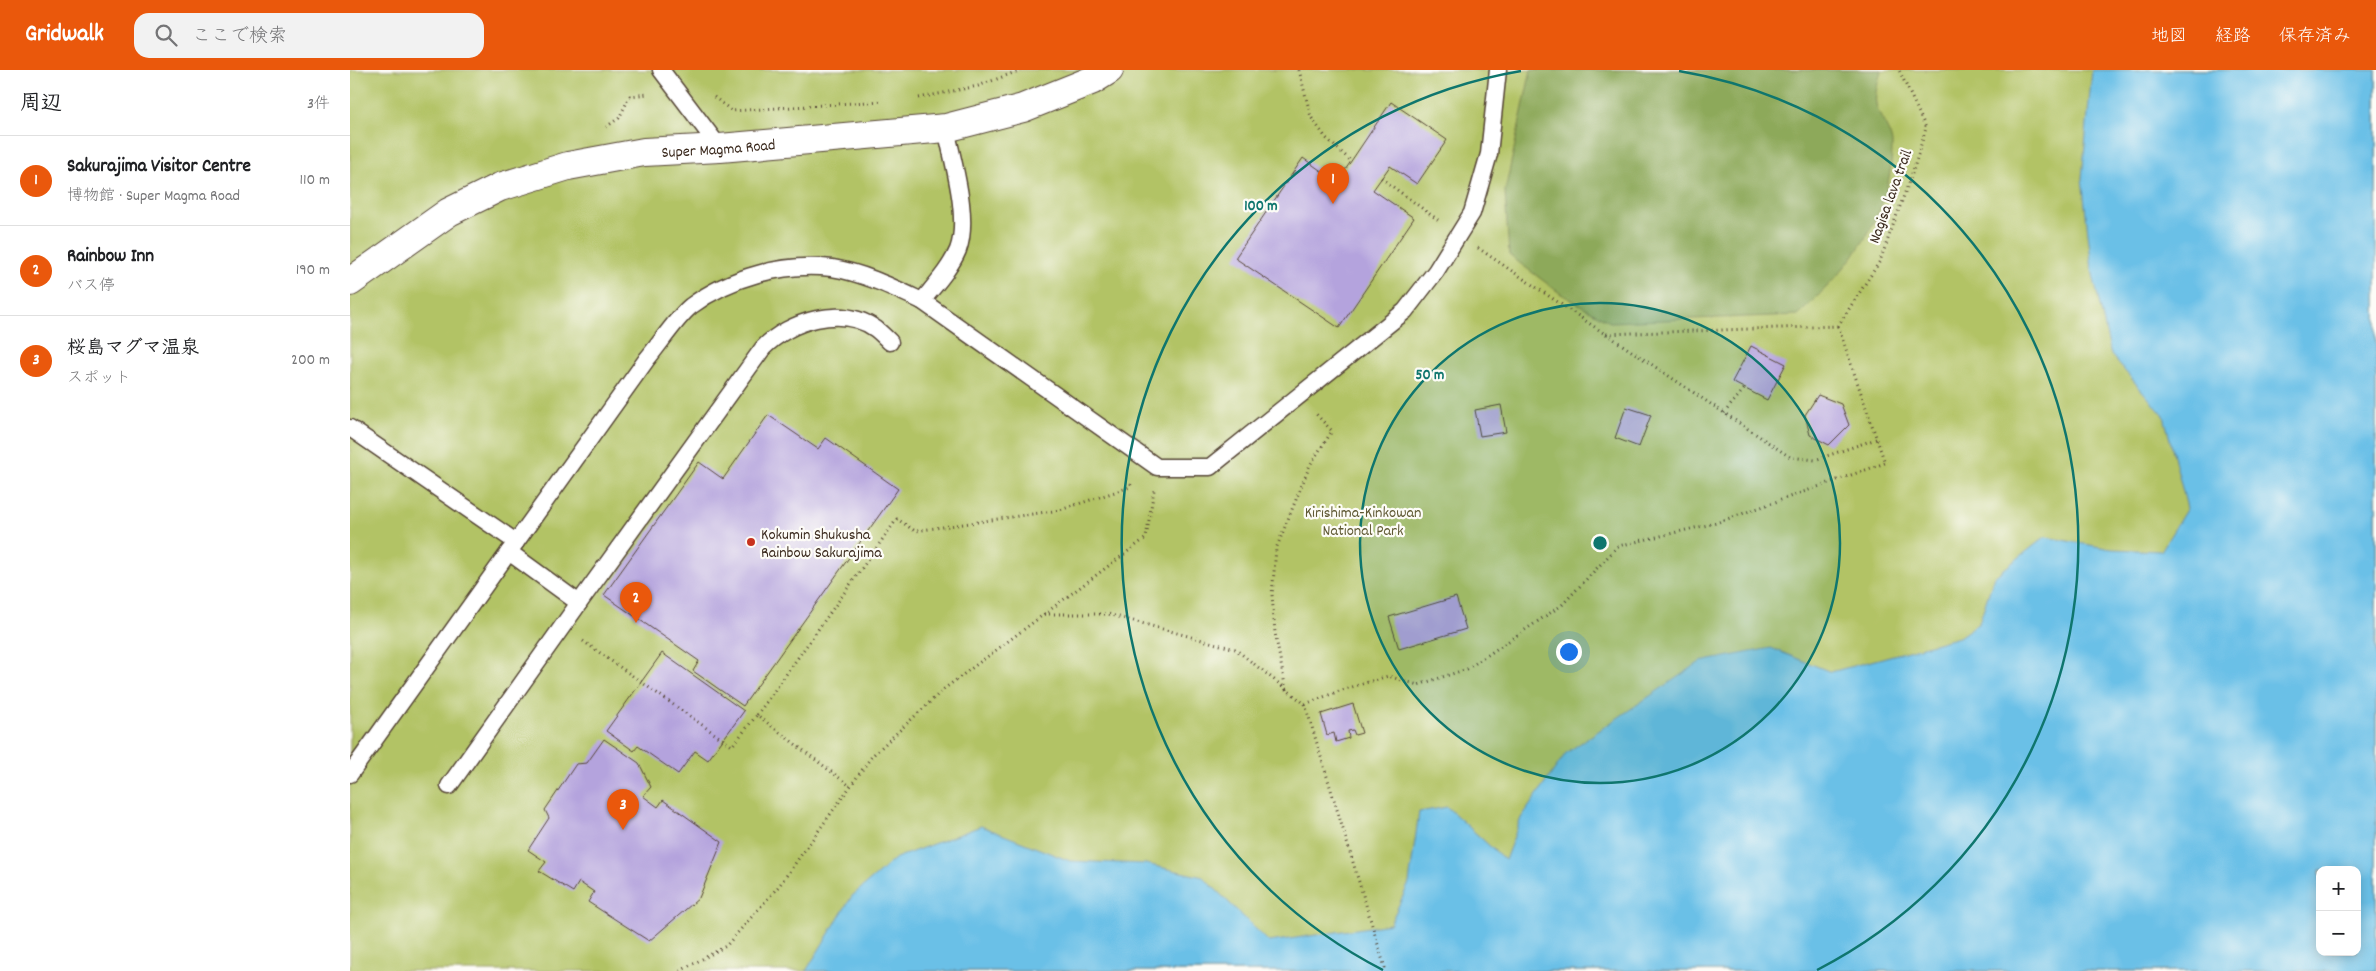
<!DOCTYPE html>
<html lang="ja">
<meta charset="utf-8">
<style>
body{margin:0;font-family:Dekko,"Klee One",sans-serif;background:#f2f2f2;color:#202124}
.controls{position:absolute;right:15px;bottom:15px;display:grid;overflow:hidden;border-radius:10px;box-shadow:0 2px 12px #0003}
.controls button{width:45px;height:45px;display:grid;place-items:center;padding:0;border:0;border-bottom:1px solid #e0e0e0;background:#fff;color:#202124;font:25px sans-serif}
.you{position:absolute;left:1218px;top:581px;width:18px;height:18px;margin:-12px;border:4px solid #fff;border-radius:50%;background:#1a73e8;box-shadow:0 0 0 8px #1a73e833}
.badge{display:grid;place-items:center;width:32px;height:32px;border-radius:50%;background:#ea580c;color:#fff;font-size:16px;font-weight:700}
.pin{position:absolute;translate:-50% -41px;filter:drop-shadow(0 1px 2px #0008)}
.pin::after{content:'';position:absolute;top:26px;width:18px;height:15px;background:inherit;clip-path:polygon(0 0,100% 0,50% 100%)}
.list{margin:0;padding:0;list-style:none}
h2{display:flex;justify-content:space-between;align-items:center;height:65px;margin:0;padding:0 20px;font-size:21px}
h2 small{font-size:16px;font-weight:400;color:#757577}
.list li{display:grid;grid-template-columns:32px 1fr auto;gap:15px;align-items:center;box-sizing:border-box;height:90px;padding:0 20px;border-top:1px solid #e0e0e0}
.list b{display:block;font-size:19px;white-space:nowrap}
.list p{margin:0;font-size:16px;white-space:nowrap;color:#757577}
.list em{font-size:16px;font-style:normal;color:#757577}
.icon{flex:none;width:28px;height:28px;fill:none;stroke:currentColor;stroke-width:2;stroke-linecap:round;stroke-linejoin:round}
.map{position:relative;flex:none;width:2026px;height:901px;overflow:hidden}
header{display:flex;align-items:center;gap:30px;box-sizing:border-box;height:70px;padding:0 25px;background:#ea580c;color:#fff}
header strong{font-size:24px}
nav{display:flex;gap:28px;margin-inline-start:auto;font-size:18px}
.search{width:350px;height:45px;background:#f2f2f2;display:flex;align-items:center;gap:12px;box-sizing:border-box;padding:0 18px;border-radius:15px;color:#757577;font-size:19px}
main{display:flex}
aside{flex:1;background:#fff}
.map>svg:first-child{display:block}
</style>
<header>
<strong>Gridwalk</strong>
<div class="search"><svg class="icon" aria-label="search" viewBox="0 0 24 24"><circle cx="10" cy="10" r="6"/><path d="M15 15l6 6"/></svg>ここで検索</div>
<nav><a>地図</a><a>経路</a><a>保存済み</a></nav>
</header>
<main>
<aside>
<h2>周辺<small>3件</small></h2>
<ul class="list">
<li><span class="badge">1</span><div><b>Sakurajima Visitor Centre</b><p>博物館 · Super Magma Road</p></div><em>110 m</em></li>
<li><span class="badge">2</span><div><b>Rainbow Inn</b><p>バス停</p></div><em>190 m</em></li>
<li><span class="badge">3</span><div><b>桜島マグマ温泉</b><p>スポット</p></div><em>200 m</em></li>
</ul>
</aside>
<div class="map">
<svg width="2026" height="901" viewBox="0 0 2026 901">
<rect width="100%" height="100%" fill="#fdfcf7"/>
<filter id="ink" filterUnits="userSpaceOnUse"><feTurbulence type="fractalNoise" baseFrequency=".02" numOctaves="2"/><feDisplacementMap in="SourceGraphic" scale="10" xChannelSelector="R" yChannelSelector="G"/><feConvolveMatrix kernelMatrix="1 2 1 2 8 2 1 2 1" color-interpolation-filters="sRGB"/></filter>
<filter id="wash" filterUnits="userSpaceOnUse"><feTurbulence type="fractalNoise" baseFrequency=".0096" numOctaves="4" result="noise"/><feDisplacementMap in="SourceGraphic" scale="20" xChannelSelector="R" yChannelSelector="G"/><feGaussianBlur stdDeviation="1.12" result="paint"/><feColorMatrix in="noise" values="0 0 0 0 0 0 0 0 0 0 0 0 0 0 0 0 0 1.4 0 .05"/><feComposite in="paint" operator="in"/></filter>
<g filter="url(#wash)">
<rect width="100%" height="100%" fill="#e6e0bd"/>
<path fill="#b2c365" stroke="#767642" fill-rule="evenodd" d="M0 0H2026V901H0ZM1970 800H2007V882H1970Z"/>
<path fill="#8da95a" stroke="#646a3c" d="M1181 0H1531C1529 10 1524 24 1526 34 1528 47 1541 60 1542 73 1543 147 1499 198 1448 245L1260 252 1211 224 1159 185 1155 121Z"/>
<path fill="#6ac0e7" stroke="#527582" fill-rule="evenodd" d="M1742 0H2026V901H456L502 826 546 788 631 756 720 791 796 794 853 807 919 872 1040 854 1059 813 1069 742 1097 737 1155 790 1171 748 1216 683 1350 592 1421 578 1481 602 1609 567 1629 553 1644 507 1695 467 1762 479 1811 481 1837 438 1814 346 1761 285 1742 200 1732 108ZM1970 800H2007V882H1970Z"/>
<g id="blocks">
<g fill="#b4a3dd">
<path d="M1041 32 1097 70 1067 114 1040 96 1023 120 1064 148 989 258 885 188 953 88 987 112Z"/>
<path d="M1401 276 1436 294 1417 330 1382 312Z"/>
<path d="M1468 325 1491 334 1499 355 1479 375 1460 365 1455 345Z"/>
<path d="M1151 335 1156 362 1130 366 1125 340Z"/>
<path d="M1276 337 1301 345 1289 377 1265 368Z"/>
<path d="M418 345 468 379 476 368 548 419 393 636 343 601 349 591 254 525 349 392 373 409Z"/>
<path d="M1106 527 1116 559 1049 579 1039 547Z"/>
<path d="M312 583 394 641 358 690 345 681 328 704 288 676 284 681 256 661Z"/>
<path d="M1003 634 1012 663 1005 665 1003 660 998 661 999 668 986 672 984 663 977 665 971 644Z"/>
<path d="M254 669 289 693 301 717 293 726 308 737 313 730 372 772 349 828 299 871 238 832 244 822 229 812 223 822 189 801 196 792 178 780 199 748 195 740 226 694 237 693Z"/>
</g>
</g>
</g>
<g filter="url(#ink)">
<use href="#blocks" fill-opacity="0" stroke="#554536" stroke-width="1"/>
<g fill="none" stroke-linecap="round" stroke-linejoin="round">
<defs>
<g id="service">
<path d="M311 0 370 78"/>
<path d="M572 231C584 216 600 199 608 180 620 148 603 93 596 58"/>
<path d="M0 358 166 472"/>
<path d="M229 533 413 278C439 251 492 234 526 259 531 263 536 268 540 272"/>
<path d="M0 704 297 289C309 275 327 247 341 236 380 207 434 192 482 198 514 203 544 218 572 231L807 397H860L1055 241 1086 201 1122 143 1139 84 1148 0"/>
<path d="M99 716 229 533 159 482"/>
</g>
<g id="tertiary">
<path id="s1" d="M0 212 99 142 150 117 218 96 294 82 370 78 596 58 673 38 743 10 759 0"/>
</g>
</defs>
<use href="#service" stroke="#554536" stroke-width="19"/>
<use href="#tertiary" stroke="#554536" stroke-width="30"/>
<g stroke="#554536" stroke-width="3" stroke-dasharray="1 4" stroke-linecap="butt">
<path d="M949 0 961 47 976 68 1001 91"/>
<path d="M364 27 382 41 533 31"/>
<path d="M569 28 628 16 671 0"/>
<path d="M256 57 269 48 280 26 298 24"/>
<path d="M1031 108 1088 150"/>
<path d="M1128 178 1255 264 1488 256"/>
<path d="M1488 256 1530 191 1564 98 1576 58 1549 0"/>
<path d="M1256 264 1440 387 1465 390 1526 369"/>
<path d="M1374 343 1395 318"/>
<path d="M694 544H758L885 579 955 634 992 620 1038 606 1068 615 1117 599 1212 535 1268 476 1366 453 1535 393 1488 256"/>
<path d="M233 571 382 676 407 645 500 716"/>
<path d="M936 620 925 563 922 525 926 479 960 395 982 361 966 344"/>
<path d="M955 634 1036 901"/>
<path d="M407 645 547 449 565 461 710 440 780 417 782 410"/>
<path d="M330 901 376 876 429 816 522 686 594 619 796 468 804 420"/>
</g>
<use href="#service" stroke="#fff" stroke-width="16"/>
<use href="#tertiary" stroke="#fff" stroke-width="28"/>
</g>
</g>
<circle cx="1250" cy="473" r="240" fill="#0f766e" fill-opacity=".12"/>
<g fill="none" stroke="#0f766e" stroke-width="2.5">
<circle cx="1250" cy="473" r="240"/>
<path d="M1033 900A479 479 0 0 1 1171 1M1329 1A479 479 0 0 1 1467 900"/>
</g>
<circle fill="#c8321e" stroke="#fdfcf7" stroke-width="2" cx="401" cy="472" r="5"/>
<g text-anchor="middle" stroke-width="4.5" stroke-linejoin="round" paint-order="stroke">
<g font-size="16" fill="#3b2a1e" stroke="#fdfcf7">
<text dy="6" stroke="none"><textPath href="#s1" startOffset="401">Super Magma Road</textPath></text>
<text transform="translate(1539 126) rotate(-70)" y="6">Nagisa lava trail</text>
</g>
<g font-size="16" fill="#5f5833" stroke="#fdfcf7">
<text x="1013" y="447">Kirishima-Kinkowan<tspan x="1013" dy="18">National Park</tspan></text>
</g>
<g font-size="16" fill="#3b2a1e" stroke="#fdfcf7" text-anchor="start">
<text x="411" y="469">Kokumin Shukusha<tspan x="411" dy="18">Rainbow Sakurajima</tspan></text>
</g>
</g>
<circle cx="1250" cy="473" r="8" fill="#0f766e" stroke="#fdfcf7" stroke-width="2.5"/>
<g font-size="15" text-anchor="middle" font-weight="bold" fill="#0f766e" stroke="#fdfcf7" stroke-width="4.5" stroke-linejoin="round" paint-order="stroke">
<text x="911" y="140">100 m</text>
<text x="1080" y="309">50 m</text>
</g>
</svg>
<div class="controls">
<button>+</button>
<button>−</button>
</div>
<div class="you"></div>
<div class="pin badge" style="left:983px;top:134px">1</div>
<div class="pin badge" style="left:286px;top:553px">2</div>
<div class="pin badge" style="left:273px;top:760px">3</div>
</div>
</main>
